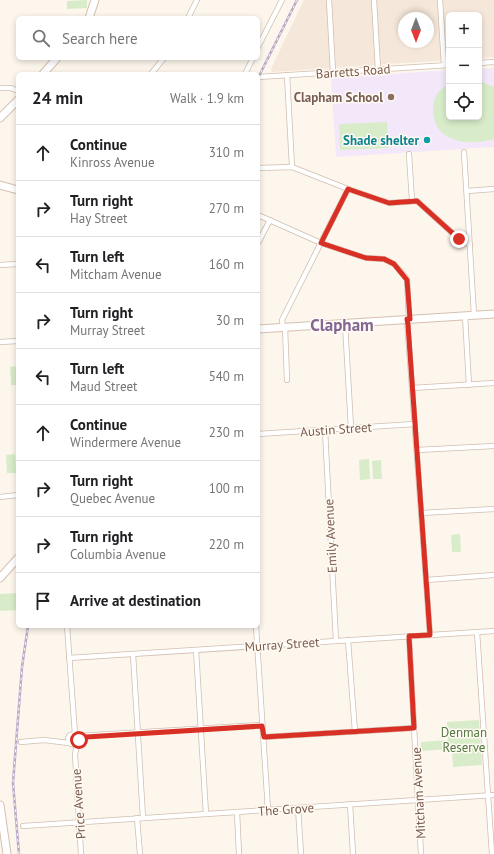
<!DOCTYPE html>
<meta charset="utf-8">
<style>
body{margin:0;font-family:"PT Sans",sans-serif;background:#f6f6f6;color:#202124}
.controls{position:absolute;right:12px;top:12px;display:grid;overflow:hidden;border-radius:6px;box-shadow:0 2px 6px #0003}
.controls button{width:36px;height:36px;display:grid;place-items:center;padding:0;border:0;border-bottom:1px solid #e0e0e0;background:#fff;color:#202124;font:20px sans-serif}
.compass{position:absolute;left:398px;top:12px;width:36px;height:36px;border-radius:50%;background:#fff;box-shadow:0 2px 6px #0003;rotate:180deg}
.stop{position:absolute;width:12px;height:12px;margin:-9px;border:3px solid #d93025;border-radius:50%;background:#fff}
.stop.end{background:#d93025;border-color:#fff;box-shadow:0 1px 4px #0008}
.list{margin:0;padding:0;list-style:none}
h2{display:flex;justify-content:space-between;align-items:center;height:52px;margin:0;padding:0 16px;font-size:17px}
h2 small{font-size:13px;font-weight:400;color:#757577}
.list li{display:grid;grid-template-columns:26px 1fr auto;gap:12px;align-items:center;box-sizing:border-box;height:56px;padding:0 16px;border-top:1px solid #e0e0e0}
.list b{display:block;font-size:15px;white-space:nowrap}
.list p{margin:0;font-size:13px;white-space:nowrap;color:#757577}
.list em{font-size:13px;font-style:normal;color:#757577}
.icon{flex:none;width:22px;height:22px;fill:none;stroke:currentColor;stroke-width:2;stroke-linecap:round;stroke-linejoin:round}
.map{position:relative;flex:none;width:494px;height:854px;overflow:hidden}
.search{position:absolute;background:#fff;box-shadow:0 2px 6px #0003;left:16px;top:16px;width:244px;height:44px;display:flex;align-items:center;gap:10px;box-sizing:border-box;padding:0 14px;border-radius:6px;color:#757577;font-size:15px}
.panel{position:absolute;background:#fff;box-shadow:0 2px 6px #0003;left:16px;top:72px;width:244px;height:556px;border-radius:6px}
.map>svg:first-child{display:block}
</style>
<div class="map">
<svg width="494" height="854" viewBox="0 0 494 854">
<rect width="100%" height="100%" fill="#fdf6ec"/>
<path fill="#f5e8da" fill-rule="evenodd" d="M304 0H494V57L479 58V15H449V60L272 72 271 69ZM404 18H428V42H404Z"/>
<path fill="#f3e8fa" d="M494 68V147L336 157 331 78 449 70V117H479V69Z"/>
<g fill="#d8ecc9">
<path d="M87 0V8L67 9V1Z"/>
<path d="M479 81 494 87V139C477 144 451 145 439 129 429 115 431 90 449 85V117H479Z"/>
<path d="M387 122 388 148 340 150 339 124Z"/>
<path d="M18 366V385H11L10 367Z"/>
<path d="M15 454 16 473H7L6 455Z"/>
<path d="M369 459 370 479 360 480 359 460Z"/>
<path d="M381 460 382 479H373L372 461Z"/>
<path d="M460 534 461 552H452L451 535Z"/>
<path d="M18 593V610L0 611V594Z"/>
<path d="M479 720 482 765 453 767 452 749 421 751V742L448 740 447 722Z"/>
</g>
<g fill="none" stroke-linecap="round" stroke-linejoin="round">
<defs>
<g id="street">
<path d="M329 0 333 72"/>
<path d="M374 0 378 69"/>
<path d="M440 0 444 65"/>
<path d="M188 18 197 0"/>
<path d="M258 47 282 0"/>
<path d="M479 63 494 62"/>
<path d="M151 74 164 58"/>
<path d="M245 74 253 58"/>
<path d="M287 75 292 167"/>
<path d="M258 77 449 65"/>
<path d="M0 88H11L18 91"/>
<path d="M464 152 474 315"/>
<path d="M409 154 412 201"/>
<path d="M258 168 292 167 348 189 389 203 417 201 459 239 470 245"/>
<path d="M467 191 494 189"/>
<path d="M258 215 321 243 366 258 384 259 394 264 407 279 409 319"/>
<path d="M258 243 270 220"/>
<path d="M0 265 18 264"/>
<path d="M465 315 469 385"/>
<path d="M407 319 430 635"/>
<path d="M345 323 351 428"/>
<path d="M283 327 282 320 348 189"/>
<path d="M285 327 287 380"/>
<path d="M0 342 18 341"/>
<path d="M412 388 494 383"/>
<path d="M325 430 336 641"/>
<path d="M258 434 415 424"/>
<path d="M417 450 494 446"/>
<path d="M0 497 18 495"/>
<path d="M421 513 494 509"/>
<path d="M426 580 494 575"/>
<path d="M67 626 75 734"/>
<path d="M256 626 268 810"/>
<path d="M477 632 492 854"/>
<path d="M409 636 421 854"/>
<path d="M348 640 355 732"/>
<path d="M196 650 206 814"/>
<path d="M133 654 143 818"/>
<path d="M69 658 494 631"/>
<path d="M78 736 262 725"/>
<path d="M264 737 414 728"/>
<path d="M21 742 44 740 69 743"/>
<path d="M77 743 74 745 69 743 68 738 70 735 75 734 79 738 75 754 81 854"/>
<path d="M350 804 353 854"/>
<path d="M298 808 301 854"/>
<path d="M237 812 239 854"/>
<path d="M137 818 140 854"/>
<path d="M23 826 494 795"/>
</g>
<g id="secondary">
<path d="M89 18 95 0"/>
<path d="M43 74 57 58"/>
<path d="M0 118 18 100"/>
<path d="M0 185 18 190"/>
<path d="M258 329 494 314"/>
<path d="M0 578 18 558"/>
<path d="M0 805 7 854"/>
</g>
</defs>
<use href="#street" stroke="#d1beb0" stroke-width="6"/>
<use href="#secondary" stroke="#d6c0b0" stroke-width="9"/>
<use href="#street" stroke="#fff" stroke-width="4.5"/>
<use href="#secondary" stroke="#fff" stroke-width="7"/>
<defs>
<g id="rail">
<path d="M258 78 297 0"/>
<path d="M19 854 13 783 22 667 28 626"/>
</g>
</defs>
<use href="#rail" stroke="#b9a8c9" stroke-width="2.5"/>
<use href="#rail" stroke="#fffaf3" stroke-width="1" stroke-dasharray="3" stroke-linecap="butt"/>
</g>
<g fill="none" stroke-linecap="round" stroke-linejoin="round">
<path stroke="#d93025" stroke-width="5" d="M79 740 86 737 262 726 264 737 414 728 409 636 430 635 408 325 407 319H410L407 280 394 264 384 259 366 258 321 243 348 189 389 203 417 201 459 239"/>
</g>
<circle fill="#8d6e63" stroke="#fffaf3" stroke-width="1.5" cx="391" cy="97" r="4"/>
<circle fill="#0f9aa8" stroke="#fffaf3" stroke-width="1.5" cx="427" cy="140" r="4"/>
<g text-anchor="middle" stroke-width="3" stroke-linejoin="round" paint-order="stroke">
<g font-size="13" fill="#7a5c4d" stroke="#fffaf3">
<text transform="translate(353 71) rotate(-4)" y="5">Barretts Road</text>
<text transform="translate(336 429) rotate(-4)" y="5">Austin Street</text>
<text transform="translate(330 536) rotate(-93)" y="5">Emily Avenue</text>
<text transform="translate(282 644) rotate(-4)" y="5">Murray Street</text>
<text transform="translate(418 793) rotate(-93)" y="5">Mitcham Avenue</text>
<text transform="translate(78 804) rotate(-94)" y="5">Price Avenue</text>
<text transform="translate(286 809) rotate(-4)" y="5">The Grove</text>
</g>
<g font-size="13" font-weight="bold" fill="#785e54" stroke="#fffaf3" text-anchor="end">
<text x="383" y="102">Clapham School</text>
</g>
<g font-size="13" font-weight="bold" fill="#0d838f" stroke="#fffaf3" text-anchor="end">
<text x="419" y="145">Shade shelter</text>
</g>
<g font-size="13" fill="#537a41" stroke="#fffaf3">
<text x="464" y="737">Denman<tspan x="464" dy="15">Reserve</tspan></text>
</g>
<g font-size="17" font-weight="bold" fill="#846695" stroke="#fffaf3">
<text x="342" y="331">Clapham</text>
</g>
</g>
</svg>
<div class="controls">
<button>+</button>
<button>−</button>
<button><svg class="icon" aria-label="locate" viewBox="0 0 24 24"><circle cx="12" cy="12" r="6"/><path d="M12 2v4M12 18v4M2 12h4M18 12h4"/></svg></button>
</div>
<svg class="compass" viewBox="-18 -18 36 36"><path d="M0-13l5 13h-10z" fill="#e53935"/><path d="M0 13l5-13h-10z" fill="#757577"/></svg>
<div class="stop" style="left:79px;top:740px"></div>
<div class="stop end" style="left:459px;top:239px"></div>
<div class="search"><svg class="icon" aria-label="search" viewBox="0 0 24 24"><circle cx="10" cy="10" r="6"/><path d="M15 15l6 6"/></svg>Search here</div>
<section class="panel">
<h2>24 min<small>Walk · 1.9 km</small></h2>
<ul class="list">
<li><svg class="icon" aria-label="ahead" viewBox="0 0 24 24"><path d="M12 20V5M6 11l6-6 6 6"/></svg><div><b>Continue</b><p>Kinross Avenue</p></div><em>310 m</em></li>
<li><svg class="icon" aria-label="right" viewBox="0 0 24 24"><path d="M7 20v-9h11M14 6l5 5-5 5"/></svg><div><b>Turn right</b><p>Hay Street</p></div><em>270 m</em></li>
<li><svg class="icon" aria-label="left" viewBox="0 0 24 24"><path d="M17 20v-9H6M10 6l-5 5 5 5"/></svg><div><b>Turn left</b><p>Mitcham Avenue</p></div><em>160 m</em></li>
<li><svg class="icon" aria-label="right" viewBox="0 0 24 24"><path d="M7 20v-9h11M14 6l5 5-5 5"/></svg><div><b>Turn right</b><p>Murray Street</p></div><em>30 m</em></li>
<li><svg class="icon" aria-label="left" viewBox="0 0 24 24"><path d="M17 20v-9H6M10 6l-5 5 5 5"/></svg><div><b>Turn left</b><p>Maud Street</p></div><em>540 m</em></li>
<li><svg class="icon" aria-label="ahead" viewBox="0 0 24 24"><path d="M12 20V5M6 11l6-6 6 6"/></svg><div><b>Continue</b><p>Windermere Avenue</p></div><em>230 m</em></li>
<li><svg class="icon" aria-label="right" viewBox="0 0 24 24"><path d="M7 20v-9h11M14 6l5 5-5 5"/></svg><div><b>Turn right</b><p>Quebec Avenue</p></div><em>100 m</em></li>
<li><svg class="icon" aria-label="right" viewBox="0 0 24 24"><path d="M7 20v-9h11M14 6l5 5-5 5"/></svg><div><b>Turn right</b><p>Columbia Avenue</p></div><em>220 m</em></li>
<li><svg class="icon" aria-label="arrive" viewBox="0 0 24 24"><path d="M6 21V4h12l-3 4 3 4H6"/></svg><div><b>Arrive at destination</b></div></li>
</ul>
</section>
</div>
